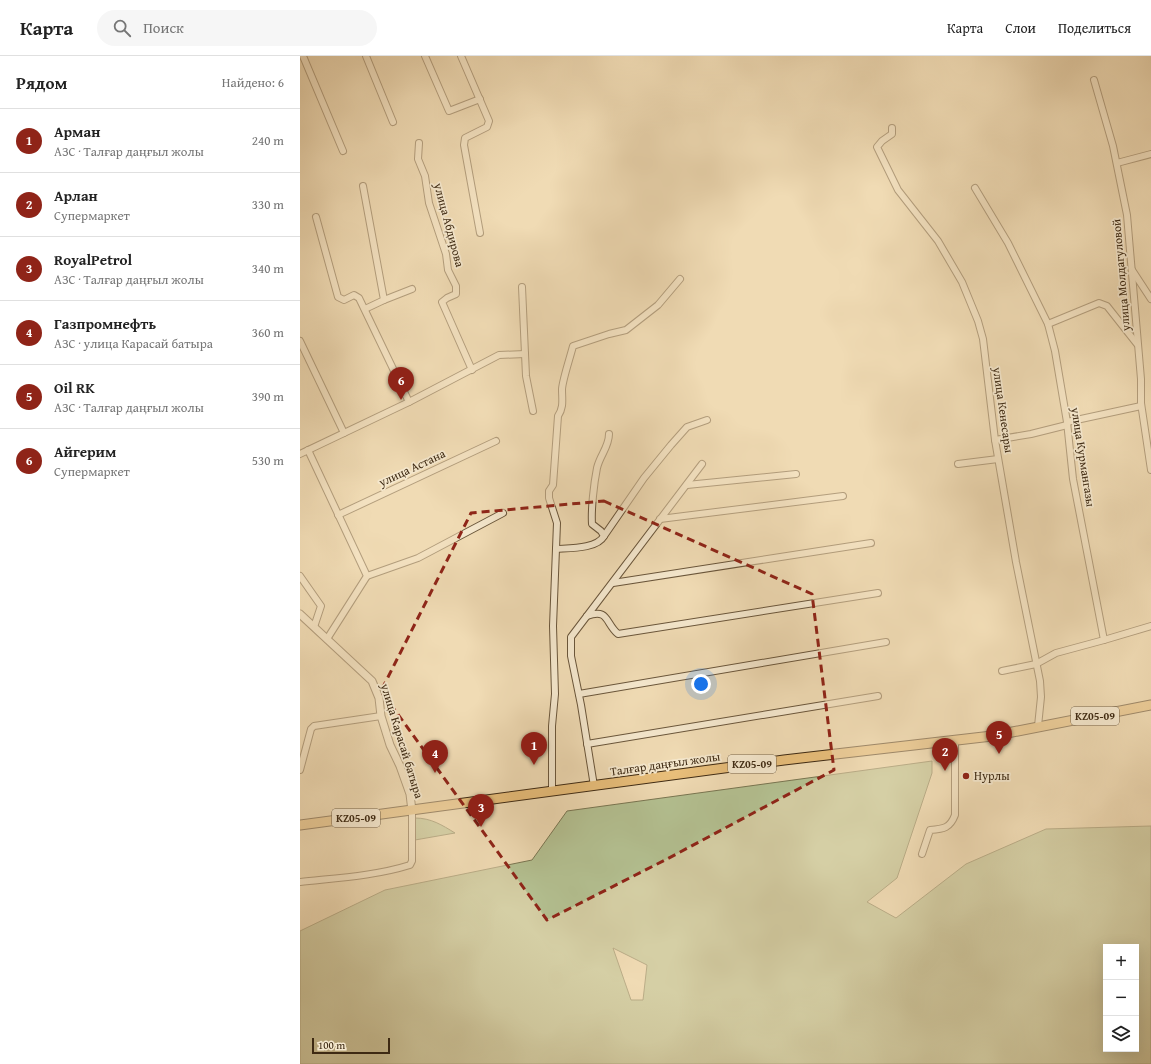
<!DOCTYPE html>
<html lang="ru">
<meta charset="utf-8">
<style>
body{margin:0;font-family:"Gentium Book Plus",serif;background:#f6f6f6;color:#222}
.controls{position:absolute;right:12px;bottom:12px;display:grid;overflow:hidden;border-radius:0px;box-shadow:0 4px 16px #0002}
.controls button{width:36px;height:36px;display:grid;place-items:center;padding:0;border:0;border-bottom:1px solid #e0e0e0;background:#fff;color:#222;font:20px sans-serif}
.scale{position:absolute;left:12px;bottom:10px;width:78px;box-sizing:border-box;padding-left:4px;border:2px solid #3e2a13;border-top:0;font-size:11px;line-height:14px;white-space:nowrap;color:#3e2a13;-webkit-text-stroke:3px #f5e8ce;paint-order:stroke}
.you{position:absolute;left:401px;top:628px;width:14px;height:14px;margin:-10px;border:3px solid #fff;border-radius:50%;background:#1a73e8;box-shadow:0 0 0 6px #1a73e833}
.badge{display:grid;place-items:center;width:26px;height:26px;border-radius:50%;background:#8f2418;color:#fff;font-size:13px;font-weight:700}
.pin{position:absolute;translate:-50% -33px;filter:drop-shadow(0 1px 2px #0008)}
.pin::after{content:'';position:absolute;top:21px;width:14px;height:12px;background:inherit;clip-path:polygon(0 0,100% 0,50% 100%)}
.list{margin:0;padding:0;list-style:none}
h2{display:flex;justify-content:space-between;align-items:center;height:52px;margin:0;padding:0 16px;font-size:17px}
h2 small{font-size:13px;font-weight:400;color:#767676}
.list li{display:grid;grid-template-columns:26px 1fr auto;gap:12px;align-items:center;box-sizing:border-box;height:64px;padding:0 16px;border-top:1px solid #e0e0e0}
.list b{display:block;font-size:15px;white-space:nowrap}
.list p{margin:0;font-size:13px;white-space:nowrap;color:#767676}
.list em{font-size:13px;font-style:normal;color:#767676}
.icon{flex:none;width:22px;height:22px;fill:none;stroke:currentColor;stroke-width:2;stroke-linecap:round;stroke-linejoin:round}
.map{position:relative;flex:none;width:851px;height:1008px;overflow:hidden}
header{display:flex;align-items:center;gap:24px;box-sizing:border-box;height:56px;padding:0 20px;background:#fff;border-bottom:1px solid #e0e0e0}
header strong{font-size:19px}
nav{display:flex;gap:22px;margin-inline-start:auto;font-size:14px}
.search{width:280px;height:36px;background:#f6f6f6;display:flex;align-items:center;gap:10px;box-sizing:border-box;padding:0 14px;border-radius:22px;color:#767676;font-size:15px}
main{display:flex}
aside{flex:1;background:#fff}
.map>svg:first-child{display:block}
</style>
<header>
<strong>Карта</strong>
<div class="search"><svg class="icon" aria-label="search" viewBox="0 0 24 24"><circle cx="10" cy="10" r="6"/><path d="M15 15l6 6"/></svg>Поиск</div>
<nav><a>Карта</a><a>Слои</a><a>Поделиться</a></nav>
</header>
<main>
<aside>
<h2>Рядом<small>Найдено: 6</small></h2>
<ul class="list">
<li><span class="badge">1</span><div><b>Арман</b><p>АЗС · Талғар даңғыл жолы</p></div><em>240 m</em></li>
<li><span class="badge">2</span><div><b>Арлан</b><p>Супермаркет</p></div><em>330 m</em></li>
<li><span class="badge">3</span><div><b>RoyalPetrol</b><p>АЗС · Талғар даңғыл жолы</p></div><em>340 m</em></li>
<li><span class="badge">4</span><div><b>Газпромнефть</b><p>АЗС · улица Карасай батыра</p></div><em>360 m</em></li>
<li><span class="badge">5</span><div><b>Oil RK</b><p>АЗС · Талғар даңғыл жолы</p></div><em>390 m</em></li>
<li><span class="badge">6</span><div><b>Айгерим</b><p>Супермаркет</p></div><em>530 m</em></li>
</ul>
</aside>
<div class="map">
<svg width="851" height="1008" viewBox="0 0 851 1008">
<rect width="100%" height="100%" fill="#f0dbb4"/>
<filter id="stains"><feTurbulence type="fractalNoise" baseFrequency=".005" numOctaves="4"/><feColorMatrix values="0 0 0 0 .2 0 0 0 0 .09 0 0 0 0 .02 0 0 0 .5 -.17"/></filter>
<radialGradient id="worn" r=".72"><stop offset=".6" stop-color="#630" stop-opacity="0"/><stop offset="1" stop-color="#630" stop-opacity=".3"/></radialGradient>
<g fill="#b4c192" stroke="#797652" fill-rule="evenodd">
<path d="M632 705V717L597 822 567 846 596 862 666 808 746 773 851 770V1008H0V875L85 834 232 804 267 755ZM806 891H836V993H806ZM313 892 347 909 343 944H331Z"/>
<path d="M115 762C131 762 142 769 155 777L115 784Z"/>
</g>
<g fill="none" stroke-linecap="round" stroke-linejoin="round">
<defs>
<g id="minor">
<path d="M3 0 43 95"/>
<path d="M66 0 93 66"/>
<path d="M125 0 149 55 180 43"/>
<path d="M161 0 189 65 187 71 165 82 164 89 180 177"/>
<path d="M794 24 813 90 827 159 841 323V347L851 414"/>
<path d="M592 72V78L582 85 577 91 598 134 638 185 662 226 678 265 683 283 695 384 716 506 740 625 741 641 738 670"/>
<path d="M119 87 118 103 125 120 129 147 146 198 148 214 156 230V238L147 242 142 246 172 314"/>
<path d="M817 107 851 98"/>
<path d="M63 130 84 244 65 253"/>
<path d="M675 132 708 187 748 268 755 295 767 366 773 423 804 584 756 597 736 608 702 615"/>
<path d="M16 161 38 241 44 244 54 239 59 242 109 346"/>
<path d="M832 214 851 243"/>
<path d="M222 231 226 320 233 355"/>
<path d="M84 244 112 233"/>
<path d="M748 268 799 247 807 250 837 288"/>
<path d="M0 285 44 377"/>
<path d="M767 366 841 350"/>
<path d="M695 384 731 378 767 369"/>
<path d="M8 394 67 520 27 583"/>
<path d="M0 398 109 346 199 299 225 298"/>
<path d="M658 408 698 403"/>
<path d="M387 429 496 418"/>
<path d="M38 459 196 385"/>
<path d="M360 463 543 440"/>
<path d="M304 480 344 422 371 389 387 371 407 364"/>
<path d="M256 493C269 492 297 493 304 480L301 475 292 468C291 453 294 427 297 412 300 399 309 391 309 378"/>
<path d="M0 520 21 550 14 571"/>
<path d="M67 520 118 502 203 457"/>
<path d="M313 527 571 487"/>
<path d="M287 560C309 552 305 567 318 578L578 537"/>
<path d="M804 584 851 570"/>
<path d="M279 638 586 586"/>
<path d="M287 688 578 640"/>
<path d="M0 714 11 673 14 670 81 660"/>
<path d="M294 730 281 649 271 600V581L402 408"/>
<path d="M252 736V670L255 638 253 570 257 467 249 442V435L253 429 258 360C264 351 262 344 262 333 263 322 270 302 273 290L309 278 326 274 358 249 380 223"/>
<path d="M622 798 630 774C644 773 650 772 655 759V684"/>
<path d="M0 826C36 822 75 820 110 809L112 805V755"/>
</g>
<path id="tertiary" d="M0 558 72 625 79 642 81 660 90 689 100 710 110 738 112 755"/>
<path id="primary" d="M0 769 484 704 692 680 851 649"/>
</defs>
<use href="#minor" stroke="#6a563b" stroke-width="8"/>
<use href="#tertiary" stroke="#6a563b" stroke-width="9"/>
<use href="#primary" stroke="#3e2a13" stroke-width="11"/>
<use href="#minor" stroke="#f5e8ce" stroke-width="6"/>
<use href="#tertiary" stroke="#f5e8ce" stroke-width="7"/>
<use href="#primary" stroke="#e8be7a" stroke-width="9"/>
</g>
<path d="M0 0H851V1008H0ZM304 445 512 538 534 714 367 803 247 864 81 635 171 457Z" fill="#f0dbb4" fill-opacity=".55" fill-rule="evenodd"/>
<path fill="none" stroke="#8f2418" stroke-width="3" stroke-dasharray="8 5" stroke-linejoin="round" d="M304 445 512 538 534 714 367 803 247 864 81 635 171 457Z"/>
<circle fill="#8f2418" stroke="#f5e8ce" stroke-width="1.5" cx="666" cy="720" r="4"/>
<g text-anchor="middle" stroke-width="3.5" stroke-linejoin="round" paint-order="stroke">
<g fill="#f5e8ce" stroke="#75634b" stroke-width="1">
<rect x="771" y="651" width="48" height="18" rx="3"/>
<rect x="428" y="699" width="48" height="18" rx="3"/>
<rect x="32" y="753" width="48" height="18" rx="3"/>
</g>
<g font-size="11" font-weight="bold" fill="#3e2a13">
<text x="795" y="664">KZ05-09</text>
<text x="452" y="712">KZ05-09</text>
<text x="56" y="766">KZ05-09</text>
</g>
<g font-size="12" fill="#3e2a13" stroke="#f5e8ce">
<text transform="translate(149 169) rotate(75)" y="4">улица Абдирова</text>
<text transform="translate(821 219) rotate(-95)" y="4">улица Молдагуловой</text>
<text transform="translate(703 354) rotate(82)" y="4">улица Кенесары</text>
<text transform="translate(783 401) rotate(81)" y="4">улица Курмангазы</text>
<text transform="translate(112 412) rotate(-25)" y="4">улица Астана</text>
<text transform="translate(102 685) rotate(73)" y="4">улица Карасай батыра</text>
<text transform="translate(365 708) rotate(-8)" y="4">Талғар даңғыл жолы</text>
</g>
<g font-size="12" fill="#3e2a13" stroke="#f5e8ce" text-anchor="start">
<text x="674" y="724">Нурлы</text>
</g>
</g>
<rect width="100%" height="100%" filter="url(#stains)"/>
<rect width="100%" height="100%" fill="url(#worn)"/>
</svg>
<div class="controls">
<button>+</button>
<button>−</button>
<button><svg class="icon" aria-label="layers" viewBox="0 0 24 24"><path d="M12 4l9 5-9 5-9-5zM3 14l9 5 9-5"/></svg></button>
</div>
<div class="scale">100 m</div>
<div class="you"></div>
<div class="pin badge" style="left:234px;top:709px">1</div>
<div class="pin badge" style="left:645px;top:715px">2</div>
<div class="pin badge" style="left:181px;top:771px">3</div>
<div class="pin badge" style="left:135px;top:717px">4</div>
<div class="pin badge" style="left:699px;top:698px">5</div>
<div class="pin badge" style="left:101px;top:344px">6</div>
</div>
</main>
